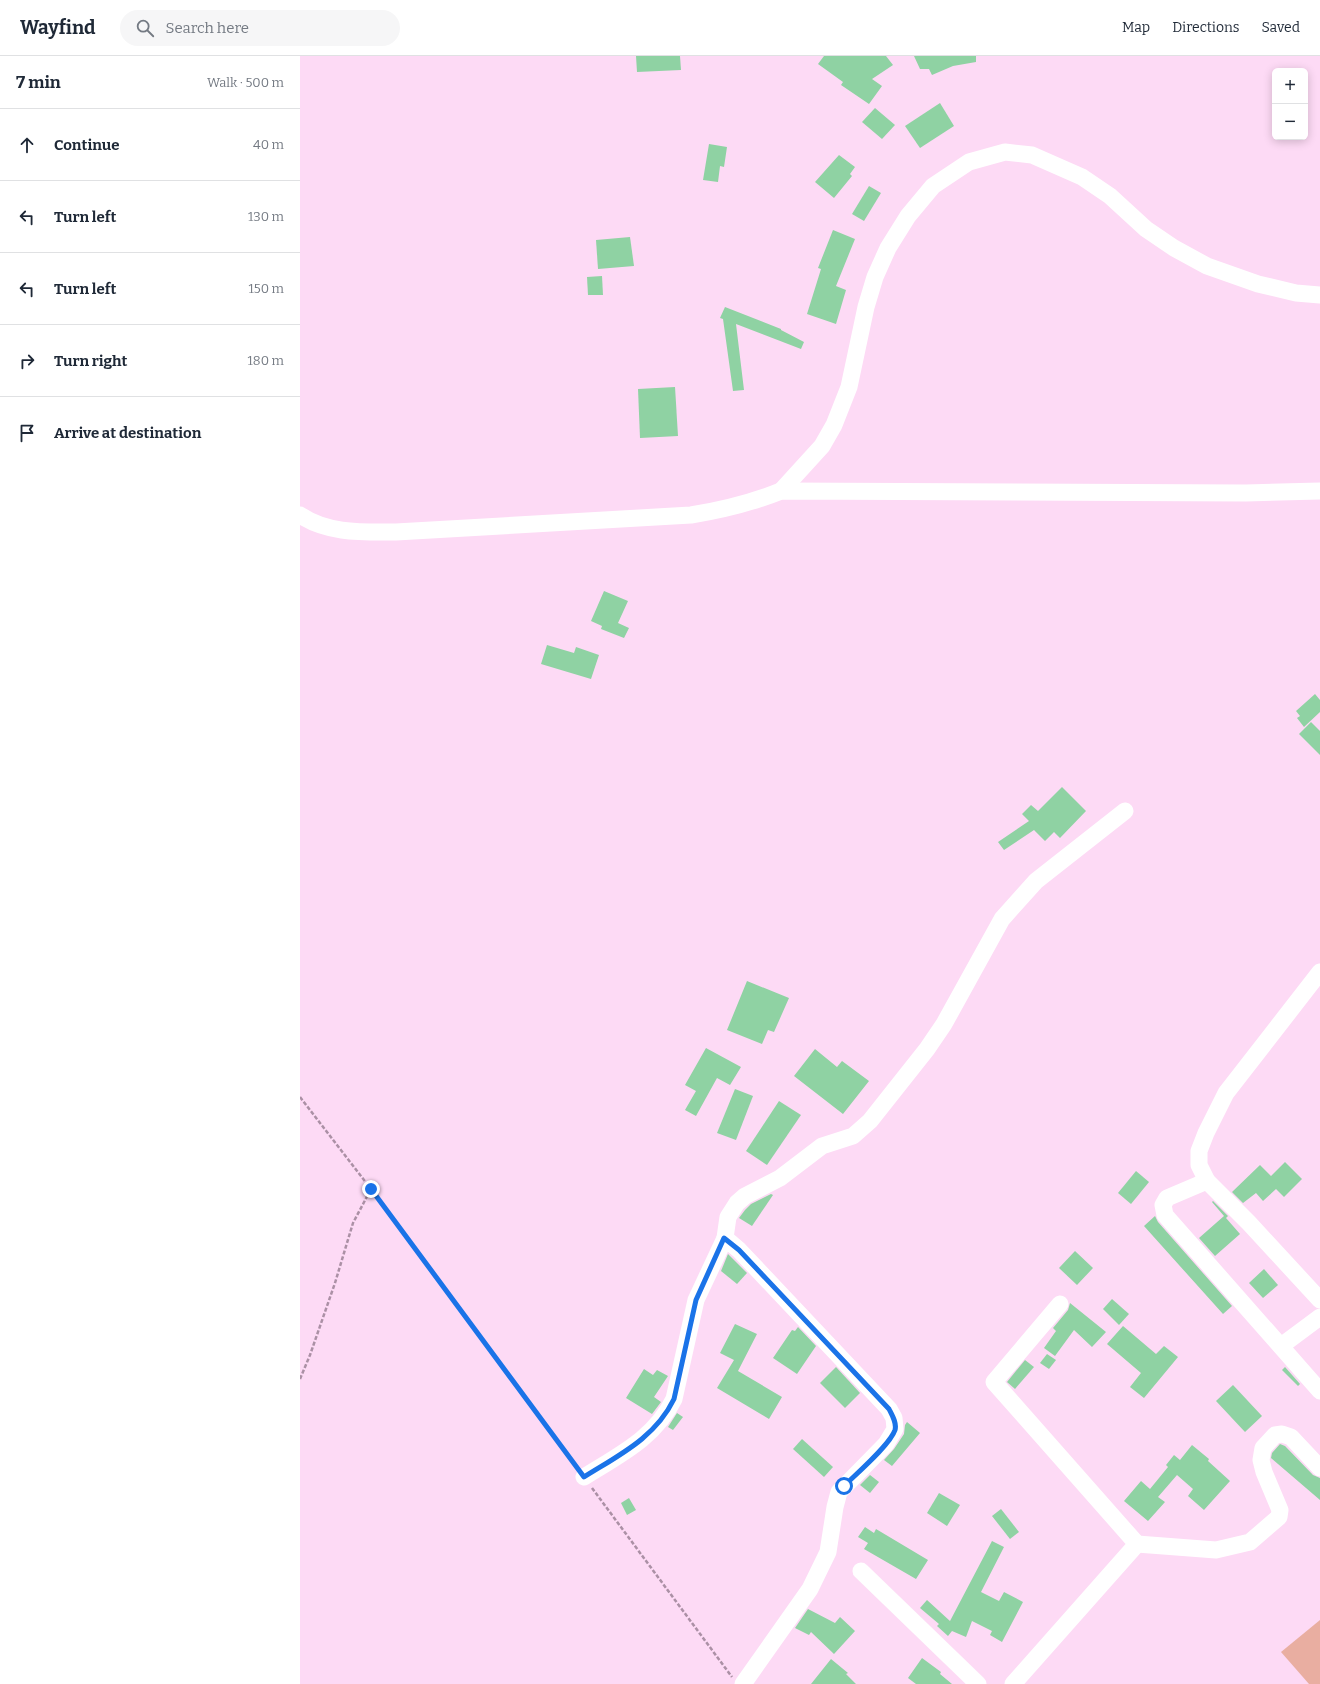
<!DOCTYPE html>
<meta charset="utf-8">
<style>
body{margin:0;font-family:Bitter,serif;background:#f6f6f7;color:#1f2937}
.controls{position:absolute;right:12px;top:12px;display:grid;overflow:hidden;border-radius:6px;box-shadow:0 2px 10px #0003}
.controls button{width:36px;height:36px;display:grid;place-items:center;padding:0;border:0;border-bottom:1px solid #e0e1e3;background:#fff;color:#1f2937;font:20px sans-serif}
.stop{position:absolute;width:12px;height:12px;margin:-9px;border:3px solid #1a73e8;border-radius:50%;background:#fff}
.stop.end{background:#1a73e8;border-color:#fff;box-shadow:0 1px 4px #0008}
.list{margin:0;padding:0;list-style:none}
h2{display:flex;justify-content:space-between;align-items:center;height:52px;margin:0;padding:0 16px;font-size:17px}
h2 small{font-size:13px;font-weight:400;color:#747a83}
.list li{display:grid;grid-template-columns:26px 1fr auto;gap:12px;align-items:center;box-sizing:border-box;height:72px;padding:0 16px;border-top:1px solid #e0e1e3}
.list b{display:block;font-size:15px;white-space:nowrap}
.list em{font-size:13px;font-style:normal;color:#747a83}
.icon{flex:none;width:22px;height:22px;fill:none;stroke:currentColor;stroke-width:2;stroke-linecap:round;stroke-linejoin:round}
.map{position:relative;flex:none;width:1020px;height:1628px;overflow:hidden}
header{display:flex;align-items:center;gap:24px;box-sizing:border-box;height:56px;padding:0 20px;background:#fff;border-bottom:1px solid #e0e1e3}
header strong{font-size:19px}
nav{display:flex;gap:22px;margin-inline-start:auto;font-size:14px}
.search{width:280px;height:36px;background:#f6f6f7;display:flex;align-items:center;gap:10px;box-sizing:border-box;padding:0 14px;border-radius:22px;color:#747a83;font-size:15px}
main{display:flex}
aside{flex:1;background:#fff}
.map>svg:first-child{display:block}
</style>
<header>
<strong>Wayfind</strong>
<div class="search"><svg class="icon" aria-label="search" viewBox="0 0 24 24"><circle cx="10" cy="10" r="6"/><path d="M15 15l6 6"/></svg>Search here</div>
<nav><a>Map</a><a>Directions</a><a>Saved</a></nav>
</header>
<main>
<aside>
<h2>7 min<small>Walk · 500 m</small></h2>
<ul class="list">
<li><svg class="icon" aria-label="ahead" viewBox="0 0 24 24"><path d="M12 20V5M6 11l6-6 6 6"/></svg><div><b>Continue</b></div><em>40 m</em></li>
<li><svg class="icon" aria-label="left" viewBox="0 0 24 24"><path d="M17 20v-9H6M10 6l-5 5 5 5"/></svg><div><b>Turn left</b></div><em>130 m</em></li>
<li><svg class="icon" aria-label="left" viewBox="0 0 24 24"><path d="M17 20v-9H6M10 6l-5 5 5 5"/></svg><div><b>Turn left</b></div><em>150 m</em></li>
<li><svg class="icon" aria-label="right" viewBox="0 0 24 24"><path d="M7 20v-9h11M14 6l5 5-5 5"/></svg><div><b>Turn right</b></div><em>180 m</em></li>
<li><svg class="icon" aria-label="arrive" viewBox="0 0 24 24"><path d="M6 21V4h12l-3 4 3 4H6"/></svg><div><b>Arrive at destination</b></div></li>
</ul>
</aside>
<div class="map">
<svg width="1020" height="1628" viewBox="0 0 1020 1628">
<rect width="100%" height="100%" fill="#fddaf5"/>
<path fill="#e9aea1" d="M1020 1564V1628H1009L981 1596Z"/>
<g fill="#8fd2a3">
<path d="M336 0H380L381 14 337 16Z"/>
<path d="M524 0H586L593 9 572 23 582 30 569 48 541 29 543 26 518 8Z"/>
<path d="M614 0H676V6L653 10 632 19 629 13H620Z"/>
<path d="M640 47 654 70 620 92 605 70Z"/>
<path d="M575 52 595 69 582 83 562 66Z"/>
<path d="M409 88 427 91 424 111 420 110 418 126 403 124Z"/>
<path d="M539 99 555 111 550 118 552 120 534 142 515 126Z"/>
<path d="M569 130 581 137 564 165 552 158Z"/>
<path d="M533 174 555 183 536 230 546 234 536 268 507 258 521 213 518 212Z"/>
<path d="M330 181 334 210 298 213 296 184Z"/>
<path d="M302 220 303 239H288L287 221Z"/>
<path d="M425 251 481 273V274L504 286 501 293 436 268 444 334 433 335 423 263 420 262Z"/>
<path d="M375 331 378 380 340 382 338 333Z"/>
<path d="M304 535 328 545 318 567 329 572 324 582 301 573 302 570 291 565Z"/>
<path d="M247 589 274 597 276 591 299 599 291 623 241 608Z"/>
<path d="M1015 638 1020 644V656L1004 671 997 662 1000 660 996 655Z"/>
<path d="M1011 666 1020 675V699L999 678Z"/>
<path d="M762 731 786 755 760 782 754 776 745 785 734 774 704 794 698 786 729 765 722 758 731 749 738 755Z"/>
<path d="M447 925 489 942 474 976 468 974 462 988 427 974Z"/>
<path d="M406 992 441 1011 430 1029 417 1022 396 1060 385 1054 396 1035 385 1029Z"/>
<path d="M515 993 537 1011 542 1005 569 1025 543 1058 494 1020Z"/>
<path d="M435 1033 453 1040 436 1084 417 1077Z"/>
<path d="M479 1045 501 1059 467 1109 446 1095Z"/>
<path d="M985 1106 1002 1123 984 1141 976 1133 963 1145 956 1137 943 1147 932 1136 960 1109 971 1120Z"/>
<path d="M836 1115 849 1126 831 1148 818 1137Z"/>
<path d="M471 1138 473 1139 452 1170 439 1162 445 1154 451 1148Z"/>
<path d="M913 1145 928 1160 926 1162 940 1178 915 1200 899 1182 924 1160 912 1146Z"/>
<path d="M855 1160 858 1166 932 1250 923 1258 844 1170Z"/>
<path d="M775 1195 793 1212 777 1229 759 1212Z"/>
<path d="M428 1198 447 1217 437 1228 421 1215Z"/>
<path d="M964 1213 978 1229 963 1242 949 1227Z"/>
<path d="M812 1243 829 1258 819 1269 803 1253Z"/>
<path d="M770 1247 806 1276 792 1291 774 1274 755 1300 744 1292 756 1275 753 1272 768 1254Z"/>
<path d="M435 1268 457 1278 438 1315 482 1341 469 1363 417 1332 434 1304 420 1297Z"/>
<path d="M823 1270 856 1298 864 1290 878 1301 844 1342 830 1331 841 1317 807 1288Z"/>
<path d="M498 1271 516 1290 497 1318 473 1302 492 1274 495 1275Z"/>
<path d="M747 1298 756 1304 749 1313 740 1307Z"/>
<path d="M725 1304 734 1311 715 1333 707 1326Z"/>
<path d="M536 1311 560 1337 545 1352 520 1327Z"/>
<path d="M985 1311 1000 1328 998 1330 982 1314Z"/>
<path d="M344 1313 353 1319 357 1314 368 1320 354 1341 361 1346 352 1358 326 1342Z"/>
<path d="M933 1329 962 1360 945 1376 916 1345Z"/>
<path d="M377 1357 383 1361 373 1374 368 1371Z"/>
<path d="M607 1366 620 1377 592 1410 584 1404 594 1393 604 1378 605 1369Z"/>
<path d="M502 1383 533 1411 524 1421 493 1393Z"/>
<path d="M980 1388 985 1390 1013 1419 1020 1422V1444L971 1402 972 1397Z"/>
<path d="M892 1389 909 1403 908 1405 930 1425 904 1454 888 1440 893 1433 877 1419 858 1441 865 1446 848 1465 824 1445 841 1425 850 1433 868 1411 866 1409 874 1399 880 1404Z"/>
<path d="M570 1419 579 1426 570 1437 560 1429Z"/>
<path d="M639 1437 660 1449 647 1470 627 1457Z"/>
<path d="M329 1442 336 1454 327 1459 321 1447Z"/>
<path d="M701 1453 719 1476 710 1483 692 1460Z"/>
<path d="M565 1471 574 1477 576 1473 628 1504 616 1523 564 1493 568 1487 558 1481Z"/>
<path d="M692 1485 704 1491 681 1536 699 1545 704 1536 723 1546 702 1586 690 1579 692 1575 672 1565 666 1581 652 1575 648 1580 637 1570 639 1568 620 1552 627 1544 650 1565Z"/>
<path d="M508 1553 535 1567 540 1561 555 1575 534 1598 511 1576 509 1579 495 1572Z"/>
<path d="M622 1602 641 1616 640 1618 652 1628H616L608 1622Z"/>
<path d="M531 1603 548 1617 546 1618 556 1628H511Z"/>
</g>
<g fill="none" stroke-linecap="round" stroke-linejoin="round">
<g stroke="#ab90a5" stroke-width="2.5" stroke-dasharray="4 2" stroke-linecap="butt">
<path d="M0 1041 71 1133 276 1410"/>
<path d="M0 1323 10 1299 35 1227 53 1167 71 1133"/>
<path d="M292 1432 432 1621"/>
</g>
<g stroke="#fff" stroke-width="17">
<path d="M481 435 522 390 534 369 549 331 566 251 575 221 588 192 608 160 633 130 669 106 705 96 732 99 782 121 810 140 846 173 874 192 907 210 958 228 996 237 1020 239"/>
<path d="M0 459C28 478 63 476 96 476L391 459C422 454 451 447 481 435L946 437 1020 435"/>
<path d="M1020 916 926 1037 906 1077 899 1095V1109L907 1125 949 1167 1020 1244"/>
<path d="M907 1125 867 1142 863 1149 865 1159 1020 1335"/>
<path d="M981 1290 1020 1261"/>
<path d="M284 1421C319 1399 355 1382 374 1343L396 1244 425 1182"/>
<path d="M837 1488 916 1494 950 1486 979 1461 980 1454 964 1416 961 1404 963 1392 975 1379 982 1378 991 1381 1020 1412"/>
<path d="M561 1515 678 1628"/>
<path d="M443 1628 510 1533 528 1496 535 1451 539 1436 586 1388 595 1373 594 1362 589 1353 439 1194 425 1182 428 1161 437 1147 445 1140 480 1122 522 1090 553 1080 570 1065 627 993 644 968 702 863 736 825 825 755"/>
<path d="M713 1628 837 1488 694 1326 760 1248"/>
</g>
</g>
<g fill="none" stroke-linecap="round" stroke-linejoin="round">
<path stroke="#1a73e8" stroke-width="5" d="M71 1133 284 1421C319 1399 355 1382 374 1343L396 1244 424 1182 439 1194 589 1353C592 1359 597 1367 595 1374 590 1389 556 1418 544 1430"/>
</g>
</svg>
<div class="controls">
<button>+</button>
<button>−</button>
</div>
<div class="stop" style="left:544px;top:1430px"></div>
<div class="stop end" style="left:71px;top:1133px"></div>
</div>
</main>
